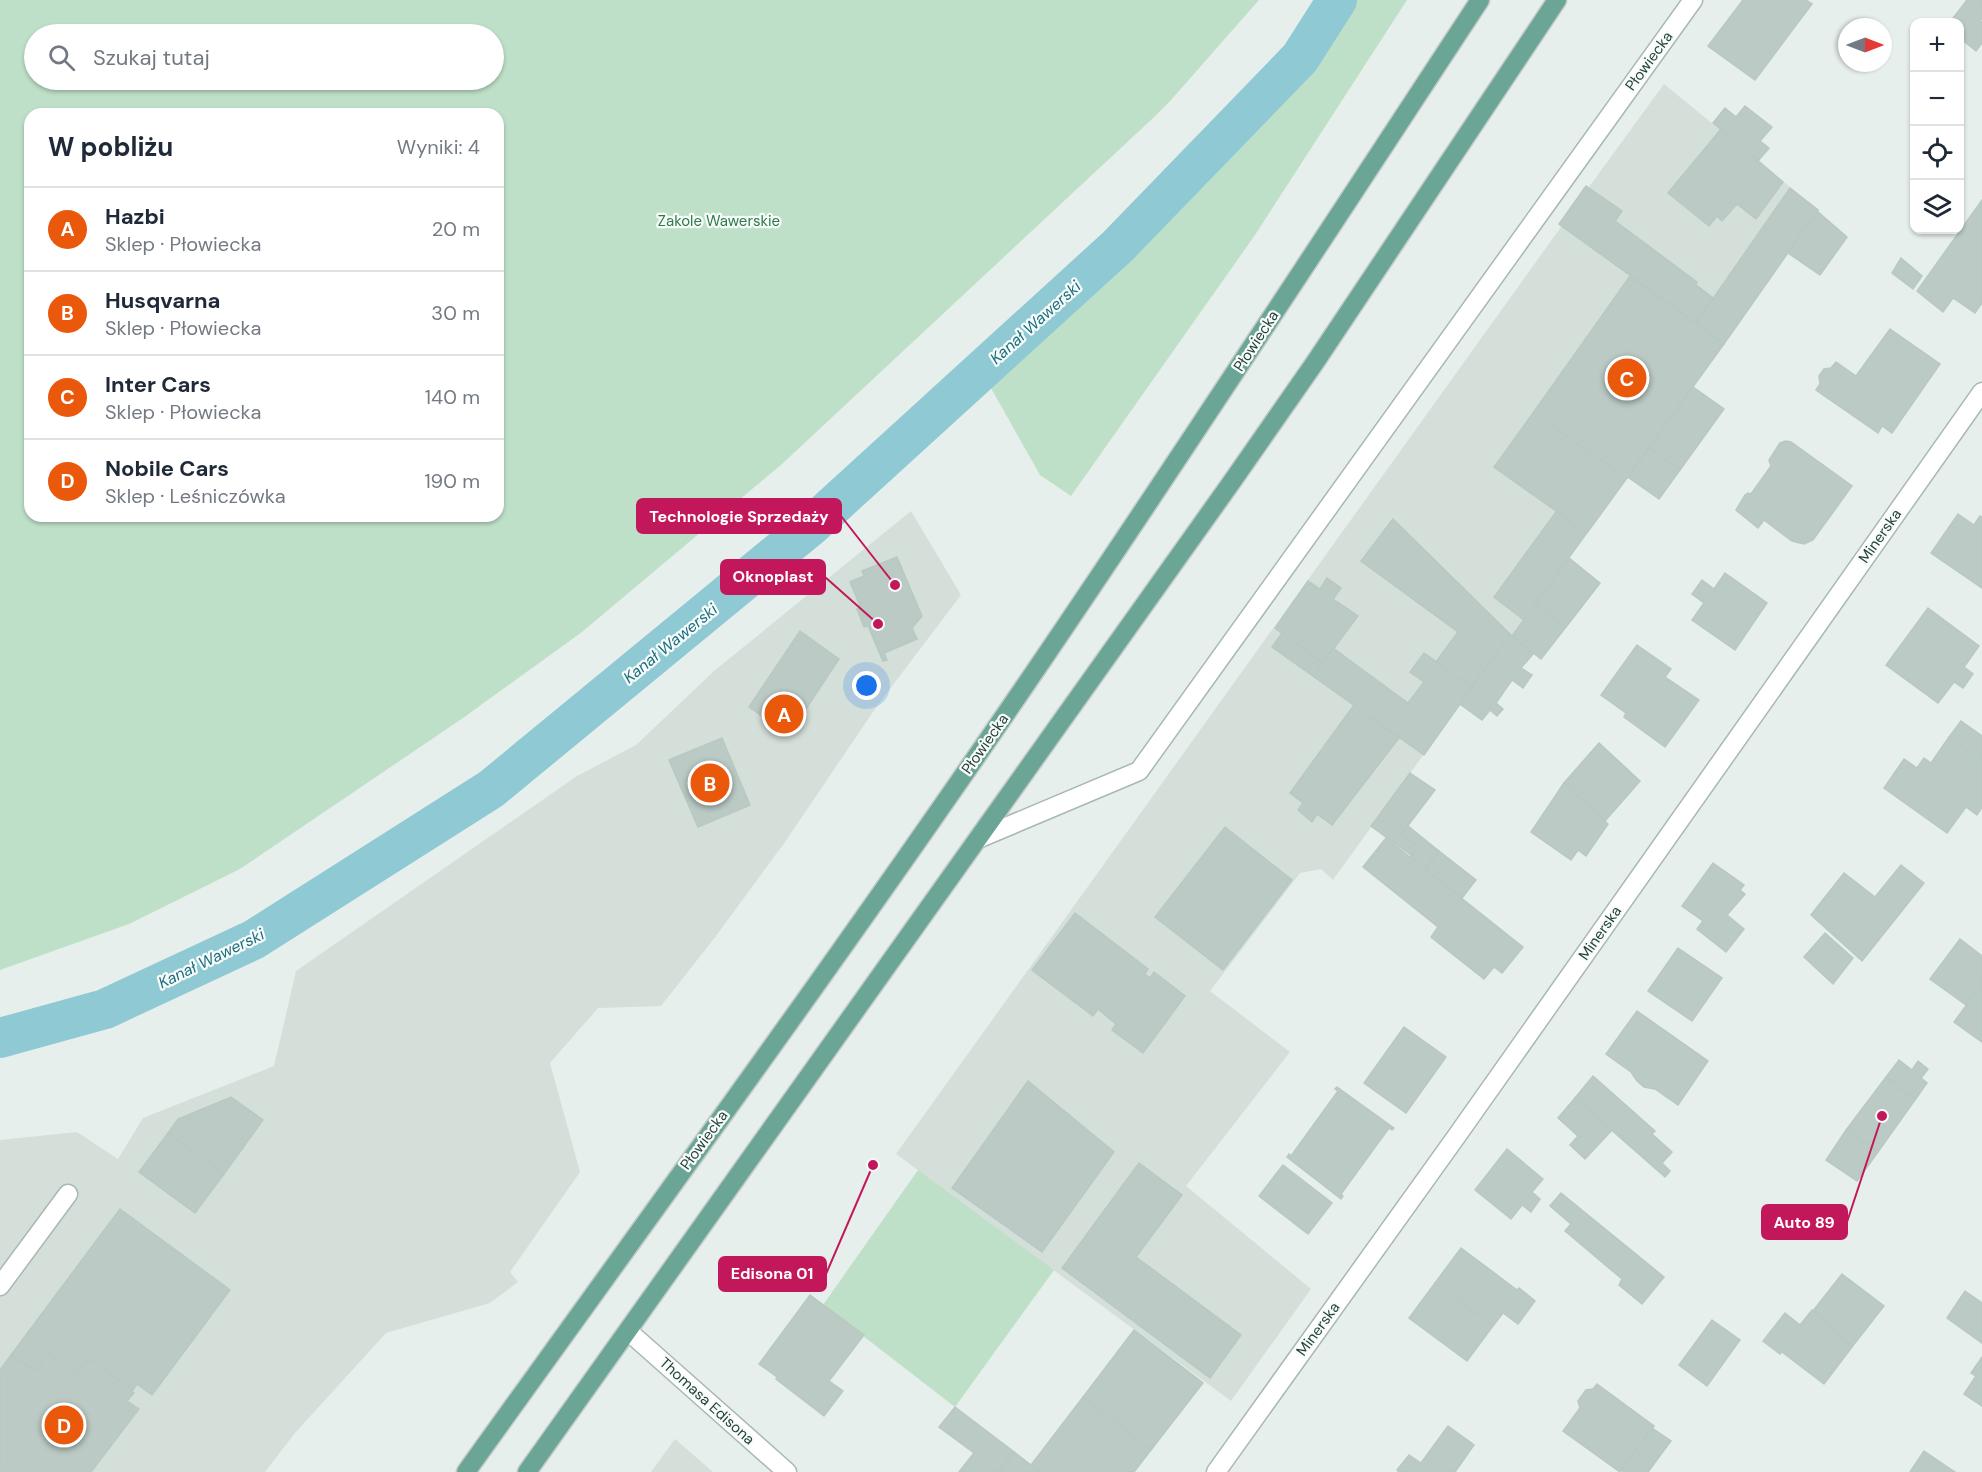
<!DOCTYPE html>
<html lang="pl">
<meta charset="utf-8">
<style>
body{margin:0;font-family:"DM Sans",sans-serif;background:#f6f6f7;color:#1f2937}
.controls{position:absolute;right:18px;top:18px;display:grid;overflow:hidden;border-radius:12px;box-shadow:0 2px 4px #0004}
.controls button{width:54px;height:54px;display:grid;place-items:center;padding:0;border:0;border-bottom:2px solid #e0e1e3;background:#fff;color:#1f2937;font:30px sans-serif}
.compass{position:absolute;left:1838px;top:18px;width:54px;height:54px;border-radius:50%;background:#fff;box-shadow:0 2px 4px #0004;rotate:90deg}
.you{position:absolute;left:867px;top:686px;width:21px;height:21px;margin:-15px;border:4px solid #fff;border-radius:50%;background:#1a73e8;box-shadow:0 0 0 9px #1a73e833}
.badge{display:grid;place-items:center;width:39px;height:39px;border-radius:50%;background:#ea580c;color:#fff;font-size:20px;font-weight:700}
.pin{position:absolute;translate:-50% -50%;border:3px solid #fff;box-shadow:0 2px 6px #0006}
.list{margin:0;padding:0;list-style:none}
h2{display:flex;justify-content:space-between;align-items:center;height:78px;margin:0;padding:0 24px;font-size:26px}
h2 small{font-size:20px;font-weight:400;color:#747a83}
.list li{display:grid;grid-template-columns:39px 1fr auto;gap:18px;align-items:center;box-sizing:border-box;height:84px;padding:0 24px;border-top:2px solid #e0e1e3}
.list b{display:block;font-size:22px;white-space:nowrap}
.list p{margin:0;font-size:20px;white-space:nowrap;color:#747a83}
.list em{font-size:20px;font-style:normal;color:#747a83}
.icon{flex:none;width:33px;height:33px;fill:none;stroke:currentColor;stroke-width:2;stroke-linecap:round;stroke-linejoin:round}
.map{position:relative;flex:none;width:1982px;height:1472px;overflow:hidden}
.search{position:absolute;background:#fff;box-shadow:0 2px 4px #0004;left:24px;top:24px;width:480px;height:66px;display:flex;align-items:center;gap:15px;box-sizing:border-box;padding:0 21px;border-radius:33px;color:#747a83;font-size:22px}
.panel{position:absolute;background:#fff;box-shadow:0 2px 4px #0004;left:24px;top:108px;width:480px;height:414px;border-radius:18px}
.map>svg:first-child{display:block}
</style>
<div class="map">
<svg width="1982" height="1472" viewBox="0 0 1982 1472">
<rect width="100%" height="100%" fill="#e6efeb"/>
<g fill="#d4dfda">
<path d="M1664 84 1818 210 1627 478 1512 636 1510 635 1333 880 1321 869 1300 873 1210 991 1290 1052 1186 1186 1311 1289 1231 1401 896 1154 1561 227 1559 224 1586 186 1589 187Z"/>
<path d="M911 511 961 595 877 706 785 842 716 936 661 1006 598 1008 550 1063 580 1172 510 1272 518 1282 490 1303 386 1333 295 1433 265 1472H0V1140L77 1132 118 1159 143 1118 274 1066 296 971 577 776 636 745 714 671Z"/>
<path d="M675 1439 713 1472H651Z"/>
</g>
<g fill="#bfe0c8" fill-rule="evenodd">
<path d="M0 0H1259L1171 100 1152 119 782 464 582 632 463 718 240 869 129 924 0 970ZM34 34H494V80H34ZM30 114H498V516H30Z"/>
<path d="M1349 0H1407L1255 235 1071 496 1040 475 987 381 1312 58Z"/>
<path d="M918 1170 1054 1270 955 1407 823 1305Z"/>
</g>
<g fill="none" stroke-linecap="round" stroke-linejoin="round">
<path stroke="#8ec9d4" stroke-width="40" d="M0 1038 105 1009 253 940 491 789 812 525 1118 246 1300 58 1337 0"/>
</g>
<g fill="#bbcac4" stroke="#b8c9c2" stroke-width="1.5">
<path d="M1743 0H1806L1812 4 1755 80 1708 46Z"/>
<path d="M1967 0H1982V18L1980 21 1982 22V43L1976 51 1960 38V22H1950Z"/>
<path d="M1745 106 1772 127 1760 141 1769 148 1758 161 1713 123 1725 108 1736 117Z"/>
<path d="M1721 129 1783 182 1756 219 1737 204 1722 221 1717 216 1709 226 1668 193Z"/>
<path d="M1586 186 1622 211 1615 221 1697 282 1696 285 1713 298 1696 323 1559 224Z"/>
<path d="M1790 188 1818 210 1724 344 1696 323Z"/>
<path d="M1982 200V303L1975 313 1953 298 1943 312 1917 291Z"/>
<path d="M1817 211 1847 237 1820 275 1788 253Z"/>
<path d="M1901 258 1922 276 1913 289 1892 273Z"/>
<path d="M1630 276 1724 344 1627 478 1533 413Z"/>
<path d="M1890 329 1940 364 1892 433 1882 426 1878 433 1816 390 1820 384 1819 376 1824 369 1831 368 1836 362 1856 376Z"/>
<path d="M1693 387 1724 409 1680 470 1649 448Z"/>
<path d="M1533 413 1627 478 1587 533 1494 467Z"/>
<path d="M1786 441 1791 442 1852 486 1813 540 1804 544 1792 541 1764 520 1758 528 1736 510 1745 495 1748 493 1751 494 1771 466 1769 460 1780 443Z"/>
<path d="M1649 448 1680 470 1659 499 1628 477Z"/>
<path d="M1556 512 1586 534 1524 620 1494 597Z"/>
<path d="M1958 514 1974 525 1980 516 1982 517V588L1931 553Z"/>
<path d="M1393 519 1510 634 1472 687 1436 662 1458 632 1361 561Z"/>
<path d="M897 557 922 616 912 628 917 639 884 653 887 660 883 661 868 626 864 627 857 609 861 608 850 582 864 576 862 571Z"/>
<path d="M1569 558 1600 583 1566 627 1535 604Z"/>
<path d="M1725 573 1767 603 1735 650 1692 620 1704 603 1692 594 1702 580 1714 589Z"/>
<path d="M1327 578 1341 588 1333 599 1358 616 1323 663 1275 628 1308 581 1320 589Z"/>
<path d="M1535 604 1566 627 1541 659 1512 636Z"/>
<path d="M1928 608 1979 646 1964 667 1973 674 1963 688 1954 682 1938 703 1886 665Z"/>
<path d="M800 631 839 659 798 721 796 719 787 733 749 707Z"/>
<path d="M1282 633 1323 663 1313 676 1272 647Z"/>
<path d="M1510 634 1533 654 1521 668 1532 675 1523 688 1512 680 1496 703 1503 709 1497 716 1490 710 1482 720 1460 704Z"/>
<path d="M1637 645 1671 669 1665 677 1699 700 1665 747 1624 717 1626 713 1601 695Z"/>
<path d="M1333 648 1408 703 1424 682 1410 672 1424 653 1472 687 1424 755 1313 676Z"/>
<path d="M1354 705 1399 738 1332 825 1317 814 1312 822 1298 810 1303 803 1290 793Z"/>
<path d="M1961 721 1982 736V760L1949 737Z"/>
<path d="M1949 737 1982 760V807L1977 815 1966 807 1947 833 1884 788 1904 759 1917 768 1924 758 1931 763Z"/>
<path d="M722 738 750 805 698 827 669 760Z"/>
<path d="M1599 743 1640 781 1605 821 1564 783Z"/>
<path d="M1410 773 1435 790 1400 836 1405 839 1406 837 1418 847 1411 855 1371 826Z"/>
<path d="M1564 783 1608 824 1586 856 1578 850 1571 860 1531 832Z"/>
<path d="M1408 826 1439 851 1425 869 1410 857 1418 847 1406 837 1405 839 1400 836Z"/>
<path d="M1225 827 1292 880 1223 970 1155 917Z"/>
<path d="M1386 838 1523 947 1502 973 1494 967 1484 979 1431 937 1438 927 1363 867Z"/>
<path d="M1439 851 1476 880 1462 898 1425 869Z"/>
<path d="M1713 863 1744 885 1740 890 1745 894 1727 915 1744 929 1726 952 1697 929 1703 921 1682 906Z"/>
<path d="M1901 865 1924 883 1862 961 1811 915 1844 873 1875 897Z"/>
<path d="M1075 913 1148 969 1145 974 1150 978 1154 972 1185 996 1143 1053 1112 1030 1116 1024 1098 1009 1093 1016 1032 970Z"/>
<path d="M1825 933 1853 958 1833 984 1804 957Z"/>
<path d="M1960 939 1982 956V982L1966 1005 1930 979Z"/>
<path d="M1678 948 1722 978 1692 1021 1648 991Z"/>
<path d="M1982 984V1042L1954 1022Z"/>
<path d="M1637 1011 1708 1061 1678 1105 1655 1089 1644 1087 1637 1081 1631 1072 1606 1054Z"/>
<path d="M1404 1027 1446 1057 1406 1113 1364 1083Z"/>
<path d="M1899 1060 1912 1070 1918 1061 1928 1069 1921 1078 1927 1083 1915 1100 1886 1077Z"/>
<path d="M1593 1076 1655 1131 1652 1134 1672 1152 1662 1163 1670 1171 1665 1177 1575 1098Z"/>
<path d="M1886 1077 1915 1100 1878 1152 1846 1130Z"/>
<path d="M1028 1081 1114 1152 1042 1252 952 1188Z"/>
<path d="M1337 1087 1394 1128 1392 1130 1389 1128 1341 1194 1343 1196 1341 1199 1287 1157 1289 1154 1291 1156 1338 1091 1335 1089Z"/>
<path d="M231 1097 263 1120 224 1174 168 1133 178 1119Z"/>
<path d="M1575 1098 1612 1130 1585 1159 1570 1145 1578 1136 1558 1118Z"/>
<path d="M1846 1130 1878 1152 1857 1181 1826 1160Z"/>
<path d="M168 1133 224 1174 195 1213 139 1172Z"/>
<path d="M1507 1149 1543 1179 1532 1192 1540 1199 1531 1212 1522 1205 1511 1219 1475 1190Z"/>
<path d="M1139 1163 1182 1195 1136 1257 1241 1335 1210 1378 1062 1268Z"/>
<path d="M1283 1165 1332 1203 1308 1234 1259 1196Z"/>
<path d="M1561 1193 1664 1277 1642 1304 1619 1285 1622 1279 1565 1231 1571 1224 1550 1206Z"/>
<path d="M120 1209 230 1290 152 1395 137 1384 133 1390 88 1359 78 1373 49 1353 36 1371 11 1355Z"/>
<path d="M1461 1248 1517 1290 1519 1288 1535 1301 1518 1324 1503 1313 1493 1326 1435 1283Z"/>
<path d="M1842 1274 1884 1306 1852 1347 1813 1311Z"/>
<path d="M1435 1283 1493 1326 1467 1361 1409 1318Z"/>
<path d="M1965 1291 1982 1303V1343L1947 1318Z"/>
<path d="M810 1295 864 1335 829 1381 843 1391 824 1416 776 1379 777 1377 759 1364Z"/>
<path d="M1812 1310 1852 1347 1824 1384 1782 1352 1780 1354 1763 1341 1785 1313 1800 1325Z"/>
<path d="M1712 1320 1740 1340 1707 1386 1679 1365Z"/>
<path d="M1134 1330 1203 1383 1151 1450 1083 1397Z"/>
<path d="M49 1353 78 1373 88 1359 133 1390 131 1391 134 1393 127 1401 139 1409 91 1472H0V1370L11 1355 36 1371Z"/>
<path d="M1982 1357V1406L1964 1394 1976 1376 1971 1373Z"/>
<path d="M1597 1384 1654 1426 1620 1472 1563 1431 1580 1408 1578 1401 1586 1390 1593 1389Z"/>
<path d="M1083 1397 1151 1450 1134 1472H1040L1031 1465Z"/>
<path d="M955 1407 1014 1452 999 1472H959L974 1453 939 1427Z"/>
<path d="M1448 1426 1474 1445 1455 1472H1399L1397 1470 1409 1455 1421 1463Z"/>
<path d="M1652 1428 1671 1441 1648 1472H1624L1621 1470Z"/>
<path d="M1924 1451 1949 1468 1955 1472H1910Z"/>
<path d="M1014 1452 1031 1465 1040 1472H999Z"/>
</g>
<g fill="none" stroke-linecap="round" stroke-linejoin="round">
<defs>
<g id="minor">
<path d="M980 838 1139 771 1693 0"/>
<path d="M0 1286 68 1194"/>
<path d="M628 1331 787 1472"/>
<path d="M1216 1472 1456 1137 1982 392"/>
</g>
<g id="primary">
<path d="M466 1472C656 1207 850 943 1033 674 1185 451 1332 225 1480 0"/>
<path d="M527 1472 1231 483 1316 361 1557 0"/>
</g>
</defs>
<use href="#minor" stroke="#a8b8b2" stroke-width="21"/>
<use href="#primary" stroke="#c2cac8" stroke-width="21"/>
<use href="#minor" stroke="#fff" stroke-width="18"/>
<use href="#primary" stroke="#6aa596" stroke-width="18"/>
</g>
<g text-anchor="middle" stroke-width="4.5" stroke-linejoin="round" paint-order="stroke">
<g font-size="15" fill="#24423a" stroke="#f7fbf9">
<text transform="translate(1649 61) rotate(-54)" y="5">Płowiecka</text>
<text transform="translate(1256 341) rotate(-57)" y="5">Płowiecka</text>
<text transform="translate(1880 536) rotate(-55)" y="5">Minerska</text>
<text transform="translate(985 744) rotate(-55)" y="5">Płowiecka</text>
<text transform="translate(1600 933) rotate(-55)" y="5">Minerska</text>
<text transform="translate(704 1140) rotate(-54)" y="5">Płowiecka</text>
<text transform="translate(1318 1329) rotate(-54)" y="5">Minerska</text>
<text transform="translate(707 1401) rotate(42)" y="5">Thomasa Edisona</text>
</g>
<g font-size="15" fill="#2d7a4b" stroke="#f7fbf9">
<text x="719" y="226">Zakole Wawerskie</text>
</g>
<g font-size="16" font-style="italic" fill="#1c6f80" stroke="#f7fbf9">
<text transform="translate(1035 322) rotate(-42)" y="6">Kanał Wawerski</text>
<text transform="translate(670 643) rotate(-39)" y="6">Kanał Wawerski</text>
<text transform="translate(211 958) rotate(-26)" y="6">Kanał Wawerski</text>
</g>
</g>
<path fill="none" stroke="#c2185b" stroke-width="2" d="M895 585L841 516M878 624L825 577M1882 1116L1847 1222M873 1165L826 1274"/>
<g fill="#c2185b" stroke="#f7fbf9" stroke-width="2">
<circle cx="895" cy="585" r="6"/>
<circle cx="878" cy="624" r="6"/>
<circle cx="1882" cy="1116" r="6"/>
<circle cx="873" cy="1165" r="6"/>
</g>
<g fill="#c2185b" stroke="#c2185b" stroke-width="2">
<rect x="637" y="499" width="204" height="34" rx="6"/>
<rect x="721" y="560" width="104" height="34" rx="6"/>
<rect x="1762" y="1205" width="85" height="34" rx="6"/>
<rect x="719" y="1257" width="107" height="34" rx="6"/>
</g>
<g font-size="16" text-anchor="middle" font-weight="bold" fill="#fff">
<text x="739" y="522">Technologie Sprzedaży</text>
<text x="773" y="582">Oknoplast</text>
<text x="1804" y="1228">Auto 89</text>
<text x="772" y="1279">Edisona 01</text>
</g>
</svg>
<div class="controls">
<button>+</button>
<button>−</button>
<button><svg class="icon" aria-label="locate" viewBox="0 0 24 24"><circle cx="12" cy="12" r="6"/><path d="M12 2v4M12 18v4M2 12h4M18 12h4"/></svg></button>
<button><svg class="icon" aria-label="layers" viewBox="0 0 24 24"><path d="M12 4l9 5-9 5-9-5zM3 14l9 5 9-5"/></svg></button>
</div>
<svg class="compass" viewBox="-18 -18 36 36"><path d="M0-13l5 13h-10z" fill="#e53935"/><path d="M0 13l5-13h-10z" fill="#747a83"/></svg>
<div class="you"></div>
<div class="pin badge" style="left:784px;top:714px">A</div>
<div class="pin badge" style="left:710px;top:783px">B</div>
<div class="pin badge" style="left:1627px;top:378px">C</div>
<div class="pin badge" style="left:64px;top:1425px">D</div>
<div class="search"><svg class="icon" aria-label="search" viewBox="0 0 24 24"><circle cx="10" cy="10" r="6"/><path d="M15 15l6 6"/></svg>Szukaj tutaj</div>
<section class="panel">
<h2>W pobliżu<small>Wyniki: 4</small></h2>
<ul class="list">
<li><span class="badge">A</span><div><b>Hazbi</b><p>Sklep · Płowiecka</p></div><em>20 m</em></li>
<li><span class="badge">B</span><div><b>Husqvarna</b><p>Sklep · Płowiecka</p></div><em>30 m</em></li>
<li><span class="badge">C</span><div><b>Inter Cars</b><p>Sklep · Płowiecka</p></div><em>140 m</em></li>
<li><span class="badge">D</span><div><b>Nobile Cars</b><p>Sklep · Leśniczówka</p></div><em>190 m</em></li>
</ul>
</section>
</div>
